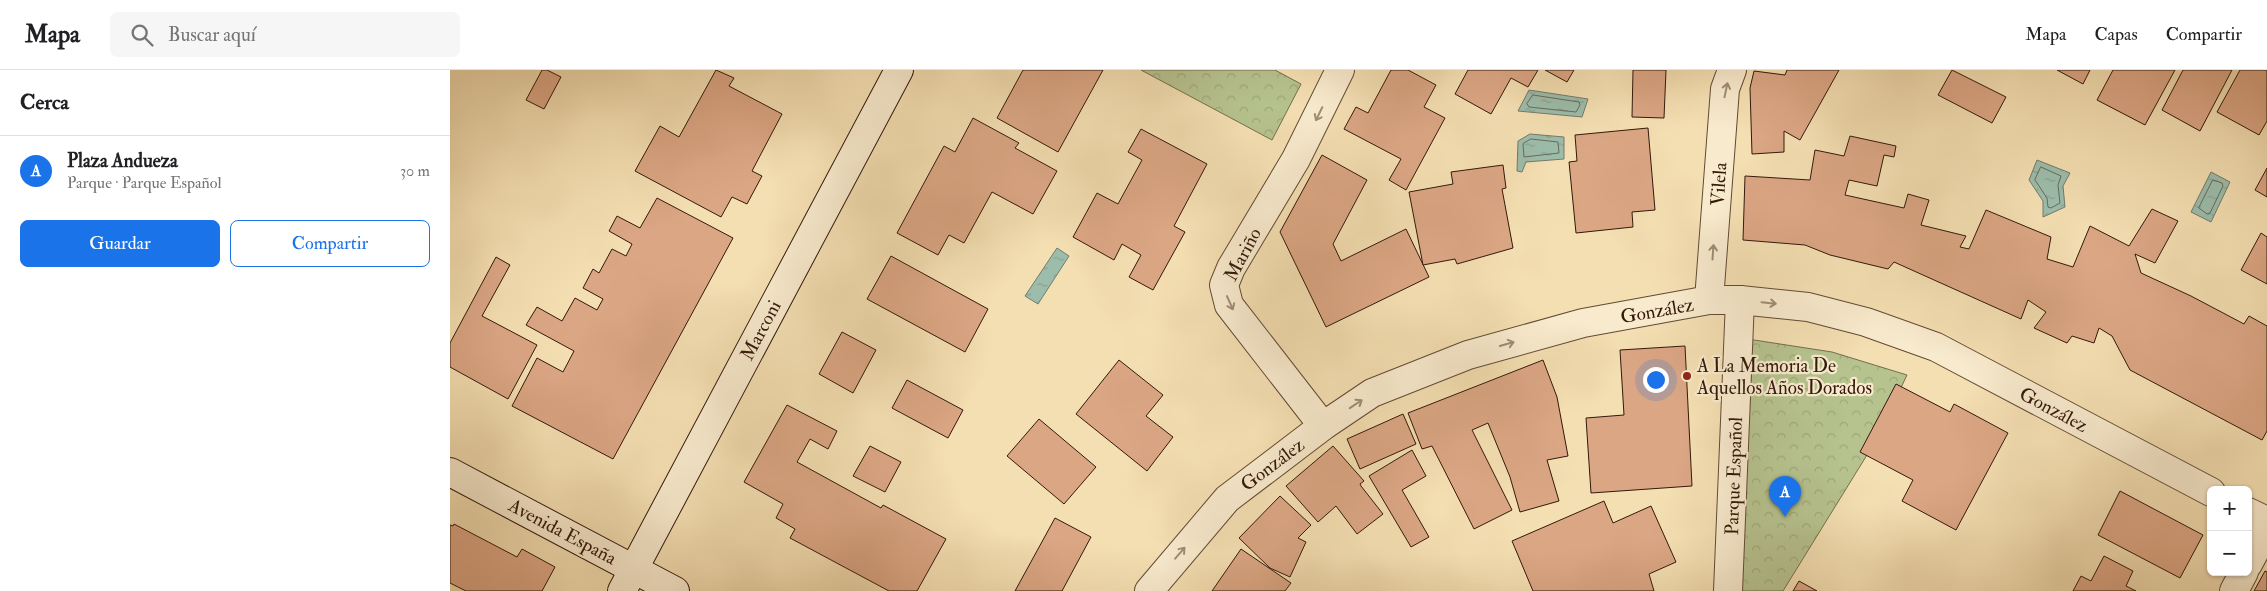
<!DOCTYPE html>
<html lang="es">
<meta charset="utf-8">
<style>
body{margin:0;font-family:"IM FELL Double Pica",serif;background:#f6f6f6;color:#202124}
.controls{position:absolute;right:15px;bottom:15px;display:grid;overflow:hidden;border-radius:8px;box-shadow:0 1px 4px #0004}
.controls button{width:45px;height:45px;display:grid;place-items:center;padding:0;border:0;border-bottom:1px solid #e0e0e0;background:#fff;color:#202124;font:25px sans-serif}
.you{position:absolute;left:1205px;top:309px;width:18px;height:18px;margin:-12px;border:4px solid #fff;border-radius:50%;background:#1a73e8;box-shadow:0 0 0 8px #1a73e833}
.badge{display:grid;place-items:center;width:32px;height:32px;border-radius:50%;background:#1a73e8;color:#fff;font-size:16px;font-weight:700}
.pin{position:absolute;translate:-50% -41px;filter:drop-shadow(0 1px 2px #0008)}
.pin::after{content:'';position:absolute;top:26px;width:18px;height:15px;background:inherit;clip-path:polygon(0 0,100% 0,50% 100%)}
.list{margin:0;padding:0;list-style:none}
h2{display:flex;justify-content:space-between;align-items:center;height:65px;margin:0;padding:0 20px;font-size:21px}
h2 small{font-size:16px;font-weight:400;color:#757577}
.list li{display:grid;grid-template-columns:32px 1fr auto;gap:15px;align-items:center;box-sizing:border-box;height:70px;padding:0 20px;border-top:1px solid #e0e0e0}
.list b{display:block;font-size:19px;white-space:nowrap}
.list p{margin:0;font-size:16px;white-space:nowrap;color:#757577}
.list em{font-size:16px;font-style:normal;color:#757577}
.actions{display:flex;gap:10px;padding:15px 20px}
.actions a{flex:1;padding:11px 0;border:1px solid #1a73e8;border-radius:8px;text-align:center;font-size:18px;color:#1a73e8}
.actions .main{background:#1a73e8;color:#fff}
.icon{flex:none;width:28px;height:28px;fill:none;stroke:currentColor;stroke-width:2;stroke-linecap:round;stroke-linejoin:round}
.map{position:relative;flex:none;width:1817px;height:521px;overflow:hidden}
header{display:flex;align-items:center;gap:30px;box-sizing:border-box;height:70px;padding:0 25px;background:#fff;border-bottom:1px solid #e0e0e0}
header strong{font-size:24px}
nav{display:flex;gap:28px;margin-inline-start:auto;font-size:18px}
.search{width:350px;height:45px;background:#f6f6f6;display:flex;align-items:center;gap:12px;box-sizing:border-box;padding:0 18px;border-radius:8px;color:#757577;font-size:19px}
main{display:flex}
aside{flex:1;background:#fff}
.map>svg:first-child{display:block}
</style>
<header>
<strong>Mapa</strong>
<div class="search"><svg class="icon" aria-label="search" viewBox="0 0 24 24"><circle cx="10" cy="10" r="6"/><path d="M15 15l6 6"/></svg>Buscar aquí</div>
<nav><a>Mapa</a><a>Capas</a><a>Compartir</a></nav>
</header>
<main>
<aside>
<h2>Cerca<small></small></h2>
<ul class="list">
<li><span class="badge">A</span><div><b>Plaza Andueza</b><p>Parque · Parque Español</p></div><em>30 m</em></li>
</ul>
<div class="actions"><a class="main">Guardar</a><a>Compartir</a></div>
</aside>
<div class="map">
<svg width="1817" height="521" viewBox="0 0 1817 521">
<defs>
<pattern id="park-crowns" width="20" height="18" patternUnits="userSpaceOnUse" patternTransform="scale(1.25)"><rect width="20" height="18" fill="#b6c38f"/><path d="M2 6a3 3 0 1 1 6 0M12 15a3 3 0 1 1 6 0" fill="none" stroke="#9da77a"/></pattern>
<pattern id="water-ripples" width="26" height="14" patternUnits="userSpaceOnUse" patternTransform="scale(1.25)"><rect width="26" height="14" fill="#9cbdab"/><path d="M2 4q2-2 4 0t4 0M15 11q2-2 4 0t4 0" fill="none" stroke="#87a292"/></pattern>
</defs>
<rect width="100%" height="100%" fill="#f4dfb2"/>
<filter id="stains"><feTurbulence type="fractalNoise" baseFrequency=".004" numOctaves="4"/><feColorMatrix values="0 0 0 0 .2 0 0 0 0 .09 0 0 0 0 .02 0 0 0 .5 -.17"/></filter>
<radialGradient id="worn" r=".72"><stop offset=".6" stop-color="#630" stop-opacity="0"/><stop offset="1" stop-color="#630" stop-opacity=".3"/></radialGradient>
<g fill="url(#park-crowns)" stroke="#746e4d">
<path d="M691 0H825L851 14 822 70Z"/>
<path d="M1291 268 1382 282 1457 305 1425 372 1333 521H1292Z"/>
</g>
<g fill="url(#water-ripples)" stroke="#727b6b">
<path d="M1079 20 1138 29 1132 47 1068 41Z"/>
<path d="M1080 64 1114 67V89L1076 92 1072 102 1067 101 1068 71Z"/>
<path d="M1587 90 1620 103 1613 116 1615 137 1593 147V131L1579 110Z"/>
<path d="M1761 102 1780 112 1761 152 1741 142Z"/>
<path d="M607 178 619 186 588 234 575 226Z"/>
</g>
<g fill="none" stroke-linecap="round" stroke-linejoin="round">
<g stroke="#686a5b" stroke-width="1">
<path d="M1083 25 1129 32 1130 35 1126 42 1079 37 1077 34Z"/>
<path d="M1081 69 1108 72 1109 83 1074 87 1073 74Z"/>
<path d="M1591 97 1611 106 1608 115 1610 133 1601 138 1598 137 1597 128 1585 110Z"/>
<path d="M1763 110 1772 113 1773 116 1760 143 1757 144 1749 138Z"/>
</g>
</g>
<g fill="#dba684" stroke="#33180b">
<path d="M92 0H97L111 7 94 39 76 30Z"/>
<path d="M266 0 284 8 279 16 332 44 302 101 312 106 297 134 282 127 271 147 185 101 210 56 229 67Z"/>
<path d="M573 0H653L608 82 547 48Z"/>
<path d="M941 0H958L986 15 974 37 995 48 956 120 939 110 951 89 894 59 906 37 918 43Z"/>
<path d="M1018 0H1088L1078 17 1061 8 1041 44 1005 24Z"/>
<path d="M1095 0H1124L1117 12Z"/>
<path d="M1183 0H1216L1214 48 1182 47Z"/>
<path d="M1337 0H1389L1350 70 1334 61V82L1302 84 1300 18 1304 1 1335 5Z"/>
<path d="M1502 0 1556 27 1542 53 1488 25Z"/>
<path d="M1607 0H1640L1633 14Z"/>
<path d="M1663 0H1725L1695 55 1647 30Z"/>
<path d="M1733 0H1782L1750 61 1712 40Z"/>
<path d="M1790 0H1817V51L1809 65 1767 42Z"/>
<path d="M523 48 569 73 565 78 607 101 583 144 542 122 514 173 499 165 488 185 447 163 494 76 505 82Z"/>
<path d="M1198 58 1205 140 1182 142 1183 157 1126 163 1119 92 1127 91 1125 65Z"/>
<path d="M691 59 757 94 724 156 735 162 703 220 679 207 691 185 672 174 664 190 623 167 647 123 668 134 692 90 678 82Z"/>
<path d="M1400 66 1446 76 1444 87 1434 85 1427 116 1399 110 1395 125 1454 138 1458 124 1479 130 1471 155 1516 166 1510 177 1519 179 1536 140 1601 167 1597 189 1623 197 1640 156 1679 176 1702 139 1728 151 1705 193 1685 184 1691 203 1741 226 1794 254 1799 246 1817 256V361L1812 370 1680 300 1662 266 1649 258 1644 273 1622 266 1617 273 1584 258 1596 242 1578 230 1571 249 1444 192 1438 199 1380 185 1355 175 1293 170 1295 106 1360 110 1365 80 1394 86Z"/>
<path d="M872 85 917 110 883 174 891 191 956 159 979 207 876 257 830 162Z"/>
<path d="M1053 95 1056 118 1052 119 1063 178 1007 194 1005 189 973 195 959 122 1003 114 1001 102Z"/>
<path d="M1817 98V127L1805 120Z"/>
<path d="M207 128 283 168 163 389 62 336 87 288 113 302 124 281 76 255 87 237 112 251 125 228 147 240 153 229 133 218 143 199 149 203 162 179 176 186 182 174 159 161 167 146 190 158Z"/>
<path d="M1811 163 1817 167V214L1791 200Z"/>
<path d="M441 186 538 239 515 282 417 229Z"/>
<path d="M46 187 60 195 32 246 87 275 58 329 0 297V273Z"/>
<path d="M392 262 426 280 403 323 369 304Z"/>
<path d="M1235 276 1242 416 1141 423 1136 348 1174 345 1170 280Z"/>
<path d="M669 290 713 325 696 346 723 367 697 401 626 344Z"/>
<path d="M1093 290 1107 327 1118 386 1097 390 1109 431 1070 442 1060 407 1038 353 1022 360 1062 440 1024 459 982 376 972 379 958 343Z"/>
<path d="M457 310 513 340 498 368 442 338Z"/>
<path d="M1446 314 1500 342 1504 334 1558 363 1506 460 1452 431 1463 410 1410 382Z"/>
<path d="M337 335 387 361 378 379 360 369 347 392 431 438 433 435 496 469 467 521H439L340 468 345 459 326 448 333 434 294 412Z"/>
<path d="M953 344 966 374 910 399 897 369Z"/>
<path d="M589 349 646 397 614 434 557 386Z"/>
<path d="M420 376 451 392 435 422 403 406Z"/>
<path d="M883 376 914 411 910 414 911 416 933 444 907 464 886 436 868 452 836 416Z"/>
<path d="M962 380 976 406 952 420 979 467 961 477 919 406Z"/>
<path d="M1670 421 1753 465 1730 508 1648 465Z"/>
<path d="M830 426 861 455 848 468 856 472 840 507 820 498 789 468Z"/>
<path d="M1154 431 1163 453 1201 436 1226 492 1199 504 1204 521H1083L1062 471Z"/>
<path d="M605 448 641 467 612 521H565Z"/>
<path d="M4 454 67 487 72 479 105 497 92 521H16L0 513V455L3 456Z"/>
<path d="M791 479 841 513 835 521H762Z"/>
<path d="M1654 486 1683 501 1676 516 1686 521H1623L1631 506 1641 511Z"/>
<path d="M1815 501 1817 502V521H1804Z"/>
<path d="M1349 511 1367 521H1343Z"/>
</g>
<g fill="none" stroke-linecap="round" stroke-linejoin="round">
<defs>
<g id="street">
<path d="M1259 230 1275 19 1282 0"/>
<path d="M873 356 779 235 774 215 781 198 846 89 890 0"/>
<path d="M1798 442 1817 451"/>
<path d="M1798 494 1817 459"/>
<path d="M699 521 777 429 873 356 922 323 1018 285 1133 253 1259 230H1290L1358 237 1416 252 1486 277 1761 422"/>
<path d="M1278 521 1290 230"/>
<path d="M1784 521 1794 502"/>
</g>
<g id="secondary">
<path d="M0 402 225 521"/>
<path d="M172 521 449 0"/>
</g>
</defs>
<use href="#street" stroke="#634a35" stroke-width="30"/>
<use href="#secondary" stroke="#33180b" stroke-width="30"/>
<use href="#street" stroke="#f8eacd" stroke-width="28"/>
<use href="#secondary" stroke="#f8eacd" stroke-width="28"/>
</g>
<defs><path id="oneway-shaft" d="M-6 0H5M1.5-3L5.5 0L1.5 3" fill="none" stroke-width="1.6" stroke-linecap="round" stroke-linejoin="round" transform="scale(1.25)"/></defs>
<g stroke="#9f8c76">
<use href="#oneway-shaft" transform="translate(1276 20) rotate(-78)"/>
<use href="#oneway-shaft" transform="translate(869 44) rotate(116)"/>
<use href="#oneway-shaft" transform="translate(1263 182) rotate(-86)"/>
<use href="#oneway-shaft" transform="translate(780 233) rotate(66)"/>
<use href="#oneway-shaft" transform="translate(1319 233) rotate(6)"/>
<use href="#oneway-shaft" transform="translate(1057 274) rotate(-16)"/>
<use href="#oneway-shaft" transform="translate(906 334) rotate(-34)"/>
<use href="#oneway-shaft" transform="translate(730 483) rotate(-49)"/>
</g>
<circle fill="#8f2418" stroke="#f8eacd" stroke-width="2" cx="1237" cy="306" r="5"/>
<g text-anchor="middle" stroke-width="4.5" stroke-linejoin="round" paint-order="stroke">
<g font-size="19" fill="#33180b" stroke="#f8eacd">
<text transform="translate(1268 114) rotate(-86)" y="7">Vilela</text>
<text transform="translate(792 184) rotate(-62)" y="7">Mariño</text>
<text transform="translate(1207 240) rotate(-10)" y="7">González</text>
<text transform="translate(310 260) rotate(-62)" y="7">Marconi</text>
<text transform="translate(1604 339) rotate(28)" y="7">González</text>
<text transform="translate(822 394) rotate(-37)" y="7">González</text>
<text transform="translate(1283 406) rotate(-88)" y="7">Parque Español</text>
<text transform="translate(113 461) rotate(28)" y="7">Avenida España</text>
</g>
<g font-size="19" fill="#33180b" stroke="#f8eacd" text-anchor="start">
<text x="1247" y="302">A La Memoria De<tspan x="1247" dy="22">Aquellos Años Dorados</tspan></text>
</g>
</g>
<rect width="100%" height="100%" filter="url(#stains)"/>
<rect width="100%" height="100%" fill="url(#worn)"/>
</svg>
<div class="controls">
<button>+</button>
<button>−</button>
</div>
<div class="you"></div>
<div class="pin badge" style="left:1335px;top:447px">A</div>
</div>
</main>
